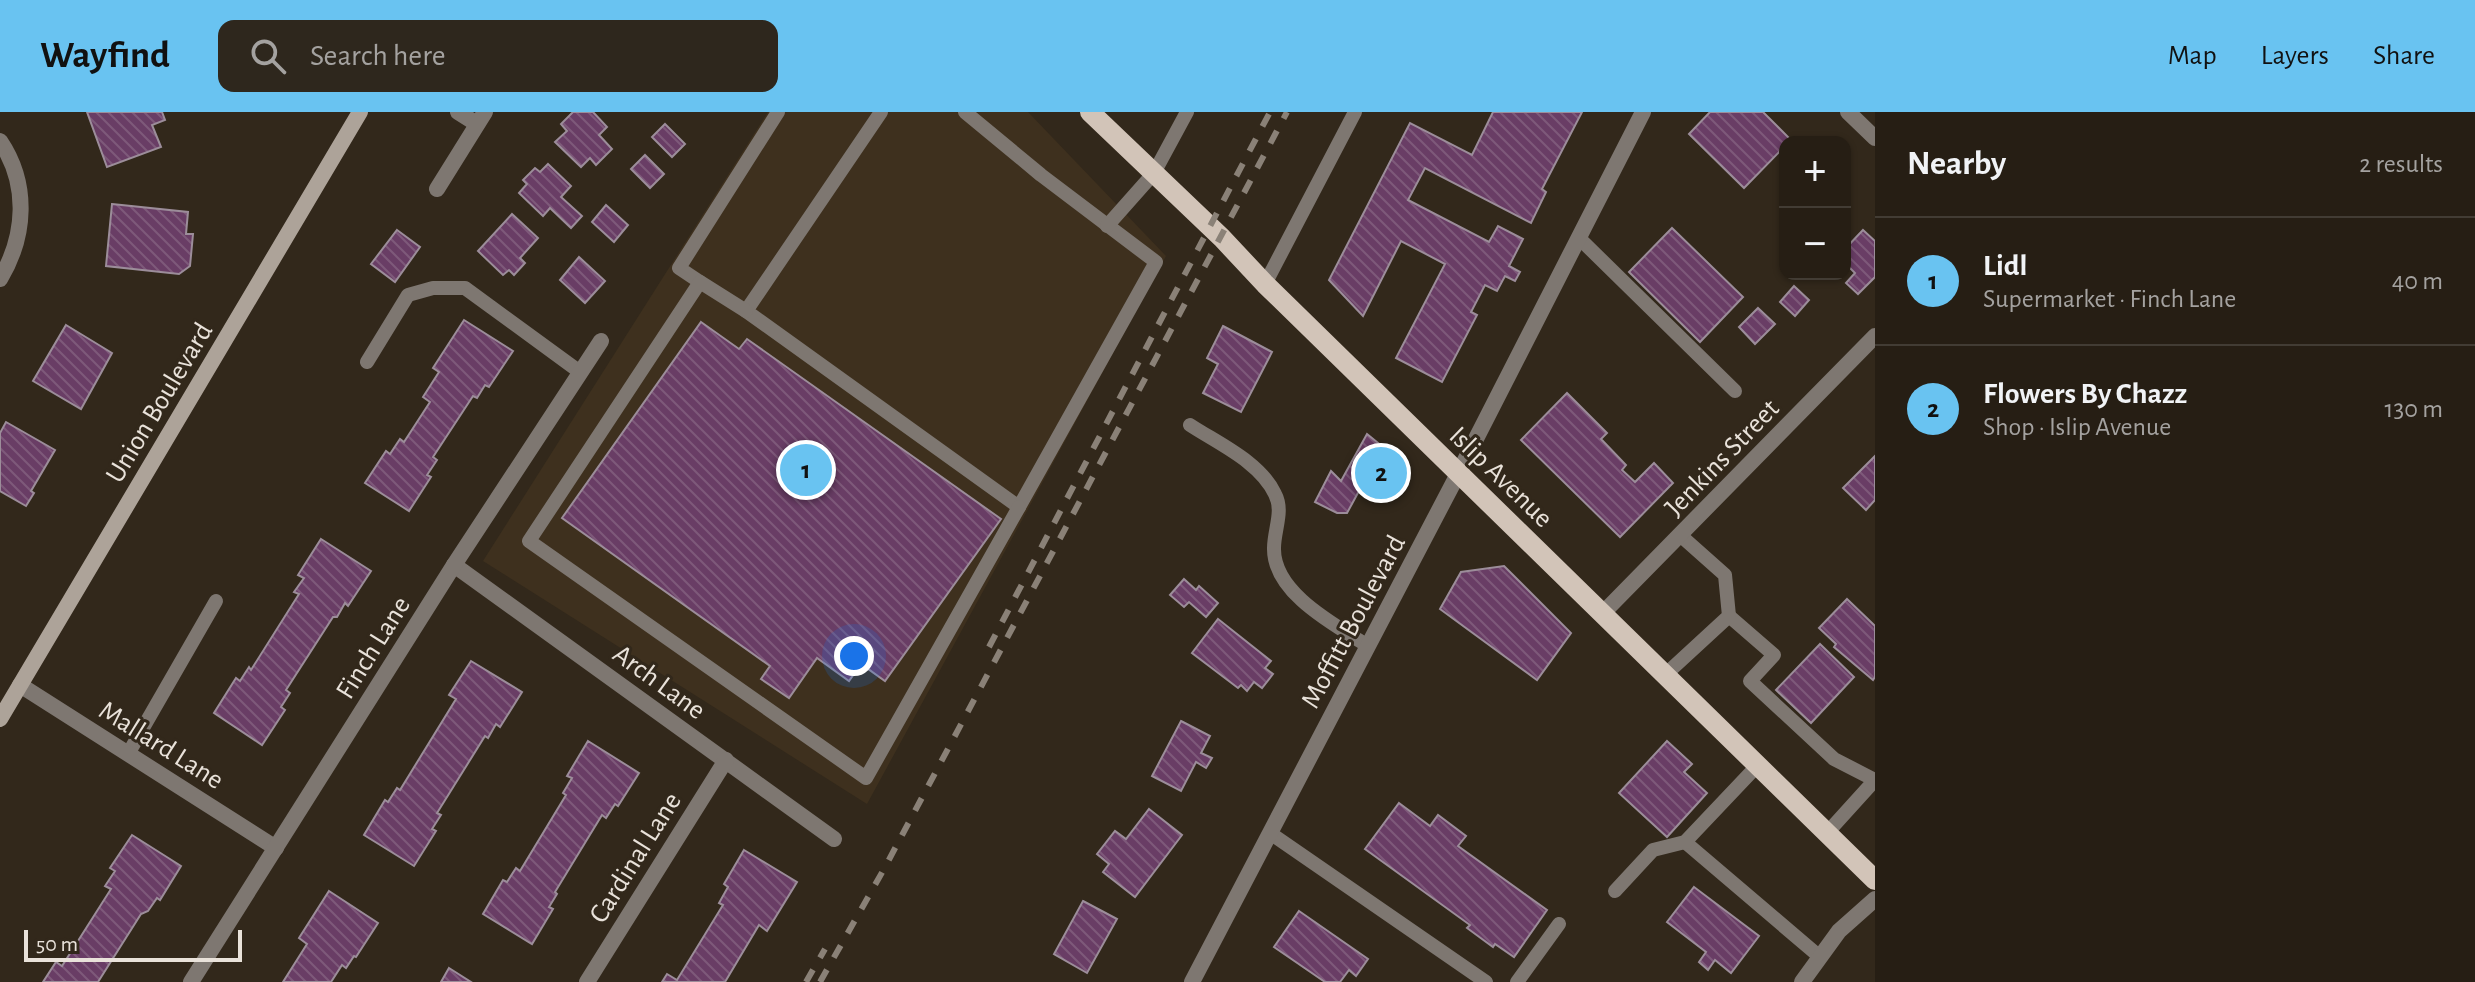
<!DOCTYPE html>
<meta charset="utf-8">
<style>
body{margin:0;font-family:"Alegreya Sans",sans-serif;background:#2e271d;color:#f1f3f6}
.controls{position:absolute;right:24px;top:24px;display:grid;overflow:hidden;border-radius:16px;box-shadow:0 2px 6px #0004}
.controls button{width:72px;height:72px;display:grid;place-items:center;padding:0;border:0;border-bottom:2px solid #423c34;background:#261e14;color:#f1f3f6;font:40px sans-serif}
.scale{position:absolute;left:24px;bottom:20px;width:218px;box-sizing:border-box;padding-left:8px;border:4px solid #e9e2da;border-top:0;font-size:22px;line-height:28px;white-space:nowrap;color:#e9e2da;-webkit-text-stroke:6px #32281b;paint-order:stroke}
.you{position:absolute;left:854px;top:544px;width:28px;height:28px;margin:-20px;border:6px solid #fff;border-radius:50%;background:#1a73e8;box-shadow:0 0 0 12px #1a73e833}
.badge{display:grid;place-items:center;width:52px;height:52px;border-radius:50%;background:#69c3f1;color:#111;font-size:26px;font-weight:700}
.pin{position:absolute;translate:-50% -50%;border:4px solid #fff;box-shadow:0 2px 8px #0006}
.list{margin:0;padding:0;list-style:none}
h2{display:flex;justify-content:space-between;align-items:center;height:104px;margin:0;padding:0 32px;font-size:34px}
h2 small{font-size:26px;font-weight:400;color:#a4a2a0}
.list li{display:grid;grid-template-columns:52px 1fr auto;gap:24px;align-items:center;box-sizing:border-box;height:128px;padding:0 32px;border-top:2px solid #423c34}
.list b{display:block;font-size:30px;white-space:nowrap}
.list p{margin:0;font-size:26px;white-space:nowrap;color:#a4a2a0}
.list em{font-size:26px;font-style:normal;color:#a4a2a0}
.icon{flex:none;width:44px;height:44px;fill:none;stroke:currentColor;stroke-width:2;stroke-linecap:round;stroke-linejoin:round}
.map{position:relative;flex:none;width:1875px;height:870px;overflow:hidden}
header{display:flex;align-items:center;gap:48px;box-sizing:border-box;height:112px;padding:0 40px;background:#69c3f1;color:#111}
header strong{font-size:38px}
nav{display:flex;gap:44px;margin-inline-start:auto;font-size:28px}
.search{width:560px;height:72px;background:#2e271d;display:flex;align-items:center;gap:20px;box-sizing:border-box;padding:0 28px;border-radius:16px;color:#a4a2a0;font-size:30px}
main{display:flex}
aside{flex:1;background:#261e14}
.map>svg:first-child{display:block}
</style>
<header>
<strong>Wayfind</strong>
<div class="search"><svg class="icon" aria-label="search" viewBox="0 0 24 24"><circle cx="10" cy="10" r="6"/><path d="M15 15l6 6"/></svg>Search here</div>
<nav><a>Map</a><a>Layers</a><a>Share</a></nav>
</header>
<main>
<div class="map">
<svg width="1875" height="870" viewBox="0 0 1875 870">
<defs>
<pattern id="building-back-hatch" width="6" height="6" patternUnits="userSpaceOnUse" patternTransform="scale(2)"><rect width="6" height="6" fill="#693d65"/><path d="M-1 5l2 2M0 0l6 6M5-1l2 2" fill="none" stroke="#7e597a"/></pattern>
</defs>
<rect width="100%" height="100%" fill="#32281b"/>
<path fill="#3e301e" d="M768 0H1028L1166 144 867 692 483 449Z"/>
<g fill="url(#building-back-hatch)" stroke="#9c8d9a" stroke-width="2">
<path d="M87 0H162L165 8 152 13 161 35 107 55Z"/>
<path d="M573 0H593L607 15 599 23 612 37 596 53 590 46 581 55 555 30 567 19 561 12Z"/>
<path d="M1493 0H1582L1542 77 1546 80 1531 111 1425 56 1408 88 1489 130 1498 114 1523 127 1509 154 1520 160 1515 169 1505 164 1497 179 1485 173 1471 200 1477 203 1442 270 1396 246 1445 152 1401 129 1363 204 1329 168 1410 11 1472 43Z"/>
<path d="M1710 0H1763L1791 28 1785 30V34L1744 76 1689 22Z"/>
<path d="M665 12 685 32 672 45 652 25Z"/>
<path d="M645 43 664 62 650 76 631 57Z"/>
<path d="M548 52 571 74 561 85 582 104 571 116 550 96 543 104 519 81 527 72 523 68 535 56 540 60Z"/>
<path d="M112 92 188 100 186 122H193L190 154 179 162 106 154Z"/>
<path d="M606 93 628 113 614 130 592 110Z"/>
<path d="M512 102 538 126 520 146 525 151 514 163 509 158 503 163 478 139Z"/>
<path d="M1672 116 1743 185 1700 230 1629 160Z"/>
<path d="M397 118 420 135 395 170 371 152Z"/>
<path d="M1863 118 1875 129V165L1858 182 1846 171 1855 161 1845 151V137Z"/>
<path d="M579 145 605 169 585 191 560 168Z"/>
<path d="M1794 174 1809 188 1795 204 1780 190Z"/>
<path d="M1758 196 1775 212 1755 232 1739 215Z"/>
<path d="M464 208 513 239 489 275 485 273 477 286 473 284 433 345 437 348 427 363 431 365 409 399 365 371 386 339 390 342 400 327 404 330 430 290 423 285 439 260 433 256Z"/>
<path d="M701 210 739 237 747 227 1001 407 885 569 861 552 849 569 817 546 789 586 761 567 770 554 562 406Z"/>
<path d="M66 213 112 241 81 297 33 269Z"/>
<path d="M1223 214 1272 240 1241 300 1203 281 1218 252 1207 246Z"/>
<path d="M1567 281 1607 321 1601 327 1626 353 1622 358 1635 370 1654 351 1673 371 1620 425 1521 328Z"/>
<path d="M6 310 55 338 31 379 34 381 26 394 0 379V321Z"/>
<path d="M1367 322 1383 335 1347 401H1337L1315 390 1331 359 1341 369Z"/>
<path d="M1875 344V388L1866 398 1843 376Z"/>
<path d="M321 427 371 459 348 494 345 491 337 505H333L286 578 290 581 281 595 285 598 262 633 214 601 236 566 240 569 249 555 251 558 299 482 294 480 304 466 298 463Z"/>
<path d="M1504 454 1571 521 1537 568 1440 497 1461 460Z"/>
<path d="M1184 467 1196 478 1199 474 1218 491 1206 505 1189 490 1184 495 1170 483Z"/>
<path d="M1847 487 1875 514V565L1873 568 1834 535 1836 532 1819 516Z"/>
<path d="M1218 507 1271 549 1265 556 1273 562 1262 576 1254 570 1247 579 1241 573 1238 576 1192 541Z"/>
<path d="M1820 532 1854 565 1811 611 1776 578Z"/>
<path d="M471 549 522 580 500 615 496 612 488 626 485 624 437 701 441 703 432 717 436 719 414 754 364 723 385 688 388 690 397 676 400 678 456 587 449 583Z"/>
<path d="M1181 609 1210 624 1201 641 1212 646 1206 656 1196 650 1181 679 1152 664Z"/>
<path d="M588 629 639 661 618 694 615 692 606 706 602 703 555 780 557 782 549 795 553 797 532 832 483 802 503 768 507 770 516 756 520 759 566 683 563 681 572 666 567 664Z"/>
<path d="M1667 629 1692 652 1684 660 1707 681 1667 725 1619 681Z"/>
<path d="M1399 691 1430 714 1438 703 1466 724 1458 734 1547 798 1514 845 1495 832 1493 835 1467 816 1470 813 1365 737Z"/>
<path d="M1149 697 1182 723 1135 785 1103 760 1109 752 1097 742 1115 719 1126 727Z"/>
<path d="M132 723 181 754 160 788 157 786 148 799 141 802 98 870H43L56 850 62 854 111 777 105 774 115 759 110 756Z"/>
<path d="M744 738 797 770 767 819 759 813 725 870H662L667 862 677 868 723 793 719 791 728 775 724 772Z"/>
<path d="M1694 775 1759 824 1731 861 1715 848 1708 858 1699 850 1706 840 1667 810Z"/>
<path d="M329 779 378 811 356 845 354 844 346 856 342 853 331 870H283L307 832 299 826Z"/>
<path d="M1083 789 1117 807 1087 861 1054 842Z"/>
<path d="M1299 799 1368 847 1356 864 1349 858 1340 870H1325L1274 835Z"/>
<path d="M449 856 471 870H441Z"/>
</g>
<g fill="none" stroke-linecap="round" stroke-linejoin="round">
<g stroke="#7e7771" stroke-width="14">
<path d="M881 0 746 199 1019 395 1156 150 1041 63 965 0"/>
<path d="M1107 114 1154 61 1187 0"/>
<path d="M1579 126 1735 279"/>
<path d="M700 170 679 156 778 0"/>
<path d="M1265 172 1355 0"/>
<path d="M746 199 700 170 529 429 866 666 1019 395"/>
<path d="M367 250 408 183 433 176H465L580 260"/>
<path d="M1190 313C1219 332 1260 350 1275 382 1284 399 1274 418 1274 436 1273 481 1335 513 1368 534"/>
<path d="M1729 504 1774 543 1750 569 1834 647 1875 668 1827 721"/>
<path d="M1666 562 1729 504 1725 463 1680 423"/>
<path d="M128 642 216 489"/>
<path d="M1270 721 1486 870"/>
<path d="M1685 730 1820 845"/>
<path d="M1615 779 1653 738 1685 730 1758 653"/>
<path d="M1517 870 1559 812"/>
</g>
<g stroke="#7e7771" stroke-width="16">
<path d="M458 0 477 12"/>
<path d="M1848 0 1875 26"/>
<path d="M0 29C29 72 26 124 0 167"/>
<path d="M437 77 485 0"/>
<path d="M454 453 834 727"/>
<path d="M1603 501 1875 224"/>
<path d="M20 573 276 736"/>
<path d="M191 870 454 453 601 229"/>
<path d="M587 870 726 648"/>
<path d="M1192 870 1458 362 1643 0"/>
<path d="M1802 870 1839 819 1875 787"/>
</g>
<path stroke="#ada399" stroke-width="16" d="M0 607 360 0"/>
<path stroke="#d2c4b8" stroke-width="20" d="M1090 0 1222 126 1265 172 1875 768"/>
<g stroke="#8a8177" stroke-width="6" stroke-dasharray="14 14" stroke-linecap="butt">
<path d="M989 535 1270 0"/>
<path d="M806 870 825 837"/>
<path d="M820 870 884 757 1287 0"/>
</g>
</g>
<g text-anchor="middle" stroke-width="6" stroke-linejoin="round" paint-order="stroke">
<g font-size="28" fill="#e9e2da" stroke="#32281b">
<text transform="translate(158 290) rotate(-59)" y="10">Union Boulevard</text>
<text transform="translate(1721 345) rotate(-46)" y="10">Jenkins Street</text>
<text transform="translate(1502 364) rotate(44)" y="10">Islip Avenue</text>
<text transform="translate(1352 509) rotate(-62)" y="10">Moffitt Boulevard</text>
<text transform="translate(372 535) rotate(-58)" y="10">Finch Lane</text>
<text transform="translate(660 569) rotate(36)" y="10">Arch Lane</text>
<text transform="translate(162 632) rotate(32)" y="10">Mallard Lane</text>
<text transform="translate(634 745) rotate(-58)" y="10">Cardinal Lane</text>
</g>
</g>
</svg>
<div class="controls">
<button>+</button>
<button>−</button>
</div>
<div class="scale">50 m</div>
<div class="you"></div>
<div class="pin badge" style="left:806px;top:358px">1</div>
<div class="pin badge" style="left:1381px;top:361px">2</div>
</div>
<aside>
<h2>Nearby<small>2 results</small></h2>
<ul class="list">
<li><span class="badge">1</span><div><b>Lidl</b><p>Supermarket · Finch Lane</p></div><em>40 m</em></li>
<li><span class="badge">2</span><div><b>Flowers By Chazz</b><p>Shop · Islip Avenue</p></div><em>130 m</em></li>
</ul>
</aside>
</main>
